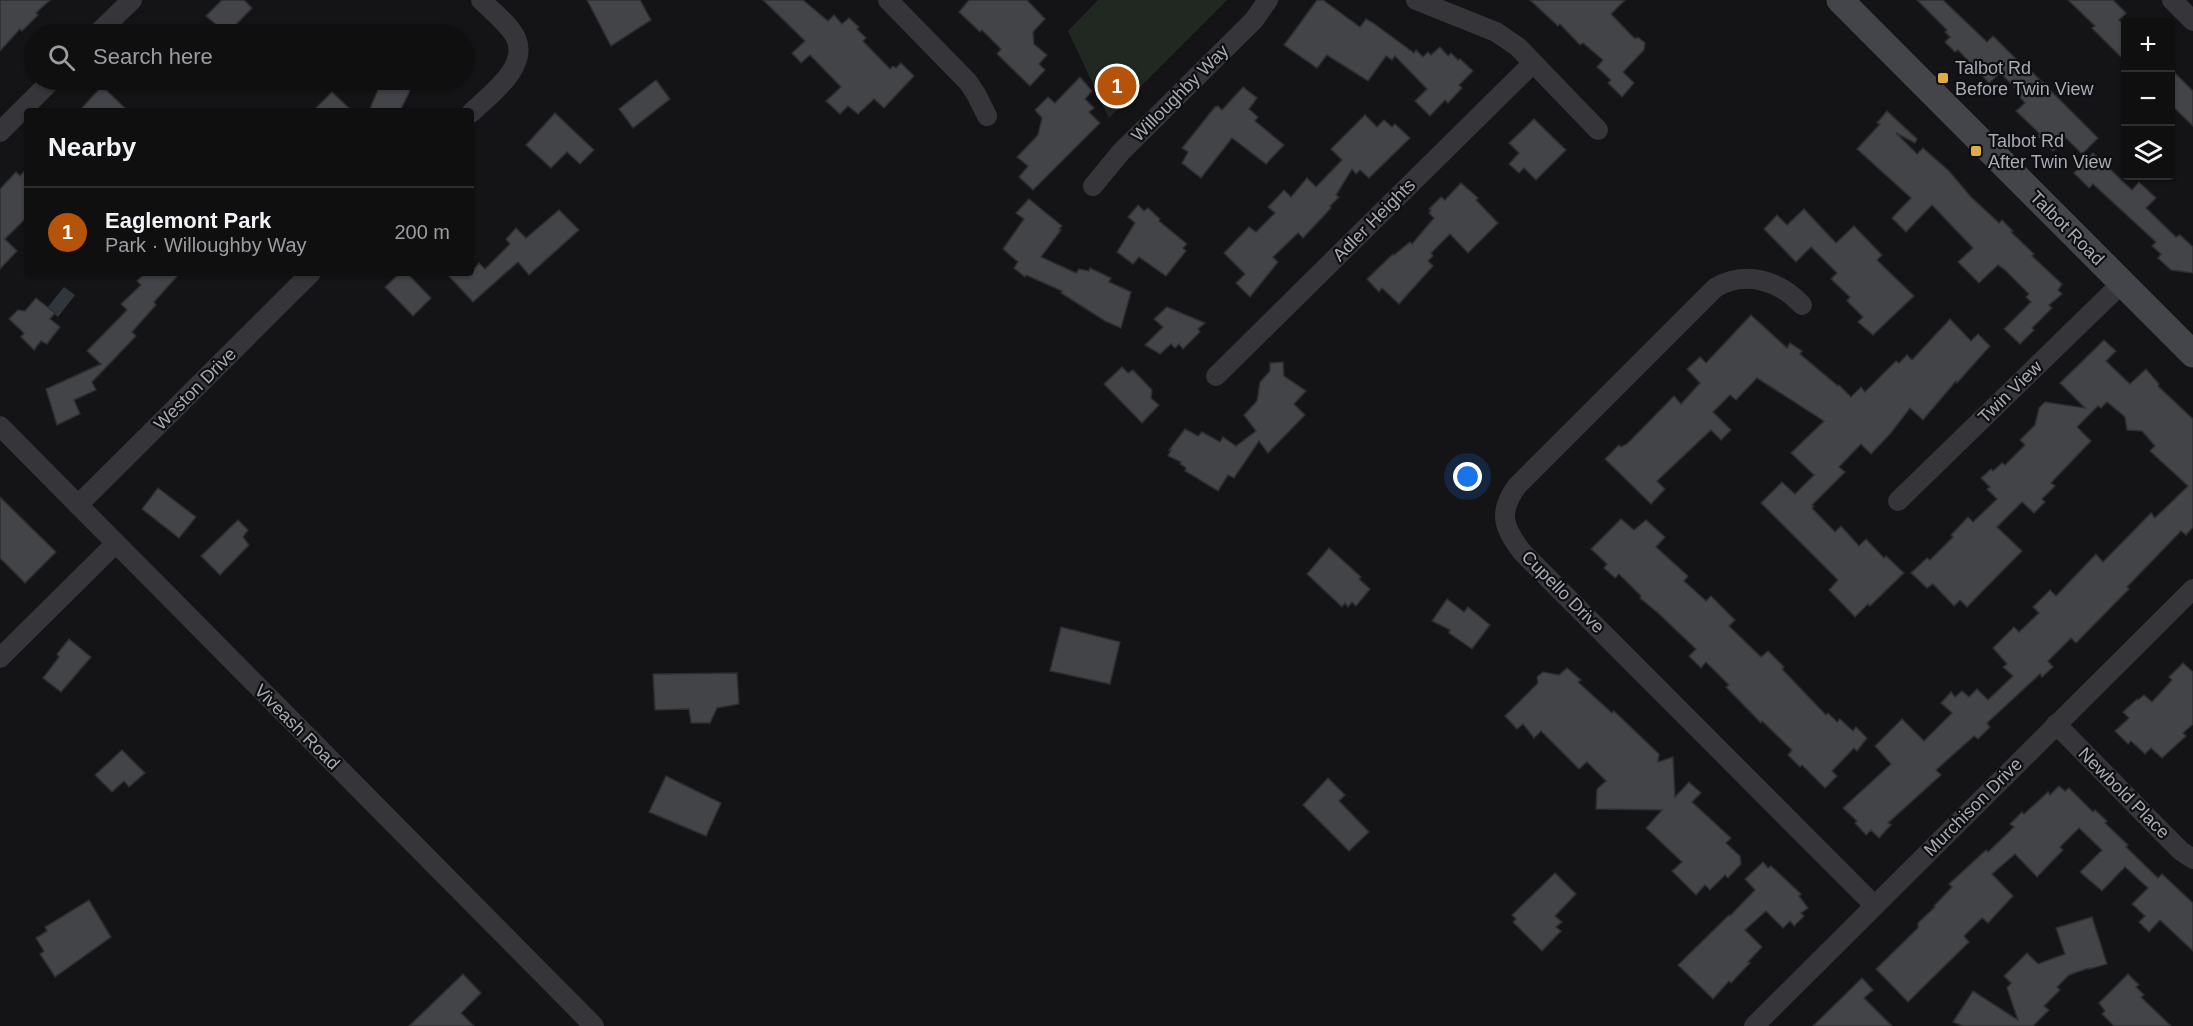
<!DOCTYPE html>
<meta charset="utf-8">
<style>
body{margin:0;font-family:Arial,sans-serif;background:#1d1d1e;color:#f1f3f6}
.controls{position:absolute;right:18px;top:18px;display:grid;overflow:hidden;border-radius:6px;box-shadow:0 2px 4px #0004}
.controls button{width:54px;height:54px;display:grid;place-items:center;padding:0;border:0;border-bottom:2px solid #2f2f30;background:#0f0f10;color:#f1f3f6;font:30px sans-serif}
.you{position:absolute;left:1468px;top:477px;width:21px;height:21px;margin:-15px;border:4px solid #fff;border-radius:50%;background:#1a73e8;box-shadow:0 0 0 9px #1a73e833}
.badge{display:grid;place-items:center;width:39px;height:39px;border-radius:50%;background:#b45309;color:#fff;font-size:20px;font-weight:700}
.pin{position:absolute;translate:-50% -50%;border:3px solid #fff;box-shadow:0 2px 6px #0006}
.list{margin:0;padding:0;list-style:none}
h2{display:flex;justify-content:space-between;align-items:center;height:78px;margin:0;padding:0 24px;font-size:26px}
h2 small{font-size:20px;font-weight:400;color:#9b9c9f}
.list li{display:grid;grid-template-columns:39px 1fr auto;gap:18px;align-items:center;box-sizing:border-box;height:90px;padding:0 24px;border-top:2px solid #2f2f30}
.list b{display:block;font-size:22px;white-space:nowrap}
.list p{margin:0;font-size:20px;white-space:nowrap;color:#9b9c9f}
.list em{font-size:20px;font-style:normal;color:#9b9c9f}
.icon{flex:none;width:33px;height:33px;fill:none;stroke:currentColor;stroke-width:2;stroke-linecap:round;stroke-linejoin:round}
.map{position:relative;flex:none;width:2193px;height:1026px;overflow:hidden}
.search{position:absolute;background:#0f0f10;box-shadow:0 2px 4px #0004;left:24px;top:24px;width:450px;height:66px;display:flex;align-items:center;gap:15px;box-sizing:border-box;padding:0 21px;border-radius:33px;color:#9b9c9f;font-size:22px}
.panel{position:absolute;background:#0f0f10;box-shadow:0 2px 4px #0004;left:24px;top:108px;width:450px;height:168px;border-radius:6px}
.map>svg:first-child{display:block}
</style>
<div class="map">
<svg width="2193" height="1026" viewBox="0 0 2193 1026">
<rect width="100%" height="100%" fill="#141416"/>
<path fill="#212822" d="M1098 0H1227L1109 118 1068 31Z"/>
<path fill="#2f373d" d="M64 287 75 295 58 317 47 308Z"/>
<g fill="#434448" stroke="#2e2e31" stroke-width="1.5">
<path d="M0 0H50L36 13 38 15 22 31 20 29 0 51Z"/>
<path d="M222 0H244L252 8 227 34 206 16Z"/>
<path d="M587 0H640L651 20 611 46Z"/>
<path d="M763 0H803L828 21 834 15 842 24 849 18 859 27 857 29 866 38 863 41 890 69 893 66 896 68 901 63 914 76 884 108 874 99 858 114 848 106 840 114 826 101 841 87 810 55 801 63 792 53 805 41Z"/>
<path d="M969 0H1027L1045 19 1033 32 1034 44 1047 55 1039 64 1045 70 1030 86 997 54 1001 49 982 30 980 32 959 12Z"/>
<path d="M1317 0H1323L1360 27 1366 19 1373 23 1414 53 1416 50 1423 57 1428 52 1431 55 1440 47 1448 56 1451 53 1458 60 1460 59 1473 71 1459 85 1462 88 1448 103 1445 100 1430 116 1415 101 1427 89 1395 56 1392 60 1386 56 1368 81 1327 55 1317 68 1284 45Z"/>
<path d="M1530 0H1625L1611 14 1634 38H1639L1645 43 1644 50 1623 72 1634 83 1622 97 1608 83 1611 80 1597 67 1603 60 1583 43 1580 45 1560 24 1558 26Z"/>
<path d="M1917 0H1943L1987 42 1993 36 2024 67 2025 65 2098 138 2082 154 2066 138 2053 151 2038 136 2040 134 2016 111 2025 103 2019 96 2021 93 2000 73 1989 83 1958 50 1955 52 1945 42 1950 37 1945 32 1947 30Z"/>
<path d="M2068 0H2113L2126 13 2119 20 2126 27V62L2092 28 2095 26Z"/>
<path d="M2170 68 2193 91V126L2170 104Z"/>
<path d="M1080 77 1092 91 1085 99 1094 108 1089 112 1100 123 1033 190 1019 177 1028 166 1017 157 1038 135 1042 118 1035 110 1048 97 1055 103Z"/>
<path d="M382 80H415L400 111H369Z"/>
<path d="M656 80 670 99 633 128 619 109Z"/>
<path d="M102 86 128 111H79Z"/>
<path d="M1243 87 1257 98 1249 109 1258 117 1255 121 1284 145 1266 164 1232 138 1201 178 1182 163 1188 152 1182 148 1215 107 1218 106 1222 110Z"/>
<path d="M332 92 352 111H313Z"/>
<path d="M1887 111 1917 139 1915 143 1896 133 1917 154 1923 148 1949 171 1971 197 1999 223 2002 220 2013 231 2011 232 2034 254 2032 256 2062 284 2058 290 2062 294 2049 305 2052 308 2032 328 2034 330 2020 344 2004 329 2031 302 2026 297 2029 294 2005 270 1998 265 1979 283 1958 262 1973 248 1932 205 1906 232 1892 218 1911 198 1857 149 1880 124 1877 123Z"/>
<path d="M555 113 594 150 580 164 567 152 551 168 526 145Z"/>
<path d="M1365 115 1377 127 1384 120 1392 127 1395 124 1410 138 1369 178 1360 170 1356 174 1352 169 1336 195 1339 197 1330 206 1331 208 1303 238 1298 233 1273 257 1278 262 1250 297 1236 283 1245 274 1224 253 1249 227 1256 232 1275 213 1268 207 1284 190 1291 197 1307 178 1316 187 1342 160 1331 149Z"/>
<path d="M1534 119 1566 150 1536 180 1524 168 1519 173 1509 164 1519 153 1509 143Z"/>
<path d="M2093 153 2132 190 2139 182 2156 198 2146 208 2176 237 2180 235 2193 247V273L2171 270 2158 258 2161 254 2152 246 2156 242 2093 184 2089 188 2074 173Z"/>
<path d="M27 168V217L5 239 17 251 0 269V189L16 172 20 176Z"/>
<path d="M1461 183 1478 198 1476 200 1498 223 1468 253 1450 234 1431 253 1433 256 1428 261 1433 266 1399 304 1382 288 1379 292 1367 279 1393 254 1394 255 1410 242 1412 244 1434 218 1429 213 1431 210 1429 209 1441 197 1445 200Z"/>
<path d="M1029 199 1062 226 1059 229 1061 230 1041 257 1076 273 1079 269 1089 271 1090 268 1111 278 1109 282 1131 292 1121 328 1105 321 1061 293 1062 291 1026 275 1025 277 1014 268 1018 262 1003 249 1024 219 1016 213Z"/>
<path d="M1138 205 1144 211 1148 208 1160 219 1159 221 1187 244 1183 248 1186 251 1166 276 1139 257 1133 264 1117 252 1135 223 1128 217Z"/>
<path d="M1804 209 1836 243 1854 226 1882 255 1877 260 1914 296 1873 335 1858 322 1863 317 1847 301 1850 297 1831 279 1837 273 1811 247 1796 262 1764 229 1777 215 1787 225Z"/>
<path d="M559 210 579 230 529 275 518 262 473 302 446 273H471L479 263 485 269 510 244 506 239 516 228 526 238Z"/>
<path d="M145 273H180L154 302 156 305 132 332 136 336 92 382 96 390 74 400 80 414 57 425 46 389 101 364 87 351 127 310 121 304 141 285 137 281Z"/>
<path d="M400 273H407L431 298 413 316 385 287Z"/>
<path d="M36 298 55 313 50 319 60 327 47 344 41 341 34 350 21 337 24 333 9 319 18 310 25 311Z"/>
<path d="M1167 307 1205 323 1198 329 1200 332 1183 349 1179 344 1175 348 1171 344 1160 354 1145 345 1163 327 1154 319Z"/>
<path d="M1751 315 1787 348 1790 343 1802 351 1800 354 1838 386 1839 385 1851 397 1861 387 1865 392 1896 361 1899 363 1907 355 1912 360 1950 319 1971 341 1978 334 1990 346 1957 383 1956 381 1923 420 1910 408 1890 434 1871 454 1861 444 1839 467 1845 472 1812 505 1814 506 1812 508 1835 532 1841 526 1859 546 1866 539 1884 558 1886 556 1904 573 1870 606 1868 604 1855 617 1829 590 1838 580 1761 503 1782 482 1795 494 1814 475 1791 453 1824 421 1757 378 1736 400 1730 395 1713 412 1731 430 1721 440 1711 430 1657 481 1665 489 1651 504 1605 459 1619 445 1621 447 1627 444 1674 396 1681 404 1700 383 1687 369 1700 357 1706 363Z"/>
<path d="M2104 340 2116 351 2106 361 2130 384 2146 369 2159 384 2158 386 2193 419V527L2186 535 2181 531 2127 587 2129 589 2076 643 2071 638 2048 661 2053 667 2042 677 2040 674 1987 723 1990 727 1978 739 1974 736 1936 770 1941 775 1888 823 1891 825 1879 838 1871 830 1866 835 1855 823 1857 821 1843 808 1891 764 1875 746 1902 719 1924 741 1952 713 1941 703 1951 692 1955 697 1962 691 1969 697 1977 689 1988 700 2013 676 2003 667 2007 664 1993 648 2014 627 2019 632 2039 613 2033 607 2050 590 2056 596 2096 554 2103 562 2151 513 2155 518 2188 486 2150 451 2155 446 2142 431 2127 430 2125 417 2107 402 2101 408 2098 406 2077 427 2091 441 2051 483 2055 486 2042 499 2045 502 2034 513 2022 502 1997 527 2022 551 1967 607 1960 600 1954 606 1933 584 1927 588 1911 573 1927 558 1930 560 1953 537 1951 535 1968 517 1973 522 1997 499 1987 489 1990 487 1981 478 1991 469 1993 471 2002 463 2005 465 2025 445 2020 440 2035 425 2039 408 2045 402 2085 408 2060 383Z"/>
<path d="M1283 362 1284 376 1306 391 1294 404 1305 415 1268 453 1259 441 1234 478 1228 475 1218 491 1185 471 1186 468 1180 464 1181 462 1168 456 1171 450H1169L1185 429 1198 436 1202 432 1220 442 1223 437 1236 446 1256 431 1244 415 1257 401 1260 382 1270 371V363Z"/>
<path d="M1122 367 1128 373 1133 370 1152 390 1151 398 1159 405 1142 423 1104 384Z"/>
<path d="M158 488 196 517 179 538 142 509Z"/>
<path d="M0 497 56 552 25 583 0 558Z"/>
<path d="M1621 519 1634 530 1646 520 1665 537 1656 547 1688 576 1684 581 1706 601 1711 596 1735 620 1729 626 1761 657 1768 651 1784 667 1782 669 1826 715 1828 713 1837 722 1840 719 1853 731 1856 727 1867 738 1857 751 1854 748 1832 771 1837 776 1825 788 1802 765 1800 767 1788 755 1792 750 1762 721 1761 723 1726 687 1729 685 1706 662 1701 668 1689 656 1696 649 1658 613 1640 598 1641 596 1619 574 1615 578 1604 568 1607 564 1591 549Z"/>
<path d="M238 520 248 530 243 537 249 545 220 575 201 556Z"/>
<path d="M1329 548 1361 577 1359 579 1370 589 1356 606 1352 602 1348 607 1345 603 1342 607 1307 574Z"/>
<path d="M1447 599 1464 612 1468 607 1490 625 1472 649 1449 633 1450 630 1432 621Z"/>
<path d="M1061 627 1120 642 1110 684 1050 671Z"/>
<path d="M69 639 91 657 61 692 43 678 59 657 57 654Z"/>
<path d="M2183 663 2193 672V724L2183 733 2186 736 2162 758 2151 748 2145 754 2131 741 2128 744 2115 731 2129 718 2123 712 2137 699 2138 700 2144 695 2152 702 2172 680 2169 677Z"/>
<path d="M1567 668 1581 680 1578 682 1612 713 1614 711 1659 754 1658 762 1673 757 1675 797 1689 782 1701 793 1692 802 1731 838 1726 843 1740 856 1741 864 1728 878 1725 875 1710 890 1705 885 1696 895 1672 871 1682 862 1646 828 1662 810 1596 809 1597 789 1606 781 1587 762 1579 769 1541 731 1534 738 1523 724 1517 729 1505 716 1538 683 1537 677 1543 672 1559 675Z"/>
<path d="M737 673 739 704 717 708 710 723H691L689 709 655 710 653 674Z"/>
<path d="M122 750 145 773 129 787 124 781 112 792 95 775Z"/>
<path d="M666 776 721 803 706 836 649 812Z"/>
<path d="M1328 778 1345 795 1339 801 1369 832 1349 851 1303 805Z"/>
<path d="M2059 786 2065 791 2069 788 2093 812 2095 810 2107 821 2105 823 2128 845 2126 847 2158 878 2162 874 2193 903V951L2160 920 2149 932 2139 922 2145 916 2132 904 2148 888 2125 867 2102 891 2080 872 2102 850 2079 828 2060 847 2063 850 2037 877 2015 854 1992 874 2013 896 1988 923 1982 918 1964 936 1969 942 1908 1002 1876 969 1918 928V923L1935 907 1934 906 1952 887 1949 884 1986 850 1988 852 2014 827 2010 824 2022 812 2024 814 2048 792 2050 795Z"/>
<path d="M1763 862 1768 868 1771 866 1801 894 1799 896 1808 908 1801 913 1804 916 1794 926 1790 921 1783 928 1766 911 1745 930 1762 947 1748 962 1750 963 1731 983 1729 981 1713 999 1678 965 1729 915 1730 916 1755 890 1745 879Z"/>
<path d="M1555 873 1576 894 1555 916 1562 922 1556 927 1561 931 1542 951 1513 922 1516 919 1512 915Z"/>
<path d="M89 900 111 937 55 977 40 954 44 951 36 938 47 931 45 927Z"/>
<path d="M2092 917 2107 964 2089 969V968L2069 975 2057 987 2060 990 2044 1006 2049 1010 2033 1026H1963L1953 1022 1973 991 2018 1020 2007 988 2011 983 2004 976 2027 953 2038 964 2065 954 2056 928Z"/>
<path d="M463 974 481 993 461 1013 474 1026H409Z"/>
<path d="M2128 974 2139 985 2136 987 2144 995 2141 997 2171 1026H2114L2102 1014 2105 1011 2099 1003Z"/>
<path d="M1862 978 1873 990 1864 998 1892 1026H1813Z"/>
</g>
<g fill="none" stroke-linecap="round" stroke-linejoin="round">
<g stroke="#36363a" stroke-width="20">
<path d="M888 0 968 82 976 94 987 116"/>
<path d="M1416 0 1496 32 1518 47 1598 130"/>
<path d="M2172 0 2193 21"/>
<path d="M97 34 132 0"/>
<path d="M471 113C489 95 529 68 516 38 509 24 492 11 481 0"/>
<path d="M0 132 52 80"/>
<path d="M1093 186 1121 152 1254 20 1268 0"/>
<path d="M1802 305C1779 280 1744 270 1715 288L1517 486C1497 513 1504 529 1523 553L1874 905"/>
<path d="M1216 376 1532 64"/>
<path d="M0 426 594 1026"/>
<path d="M1898 501 2122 283"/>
<path d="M78 505 311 273"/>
<path d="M0 658 115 544"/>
<path d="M2056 724 2158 828 2181 851 2193 859"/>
<path d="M1754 1026 2193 589"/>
</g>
<path stroke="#44454a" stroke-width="27" d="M1840 0 2193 354"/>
</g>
<g fill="#deab44" stroke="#0f0f11" stroke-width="2">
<rect x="1937" y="72" width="12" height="12" rx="3"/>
<rect x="1970" y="145" width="12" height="12" rx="3"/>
</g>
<g text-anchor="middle" stroke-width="4.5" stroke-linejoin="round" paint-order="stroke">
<g font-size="18" fill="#a7abb4" stroke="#0f0f11" text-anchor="start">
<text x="1955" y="74">Talbot Rd<tspan x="1955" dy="21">Before Twin View</tspan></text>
<text x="1988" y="147">Talbot Rd<tspan x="1988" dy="21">After Twin View</tspan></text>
</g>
<g font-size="18" fill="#a7abb4" stroke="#0f0f11">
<text transform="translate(1180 93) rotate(-45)" y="6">Willoughby Way</text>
<text transform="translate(1374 220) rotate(-45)" y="6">Adler Heights</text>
<text transform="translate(2067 228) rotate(45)" y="6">Talbot Road</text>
<text transform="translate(195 389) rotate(-45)" y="6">Weston Drive</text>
<text transform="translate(2010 392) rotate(-44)" y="6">Twin View</text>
<text transform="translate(1563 592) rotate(45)" y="6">Cupello Drive</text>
<text transform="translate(297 727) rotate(45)" y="6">Viveash Road</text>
<text transform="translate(2124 793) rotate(45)" y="6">Newbold Place</text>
<text transform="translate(1973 807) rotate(-45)" y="6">Murchison Drive</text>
</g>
</g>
</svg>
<div class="controls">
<button>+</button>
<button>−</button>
<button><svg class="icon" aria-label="layers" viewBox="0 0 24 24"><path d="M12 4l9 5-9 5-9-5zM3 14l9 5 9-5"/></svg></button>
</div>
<div class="you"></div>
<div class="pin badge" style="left:1117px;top:86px">1</div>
<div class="search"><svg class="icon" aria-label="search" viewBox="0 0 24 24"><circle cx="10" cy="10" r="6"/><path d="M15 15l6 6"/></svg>Search here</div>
<section class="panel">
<h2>Nearby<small></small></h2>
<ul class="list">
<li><span class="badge">1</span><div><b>Eaglemont Park</b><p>Park · Willoughby Way</p></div><em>200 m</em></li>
</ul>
</section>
</div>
